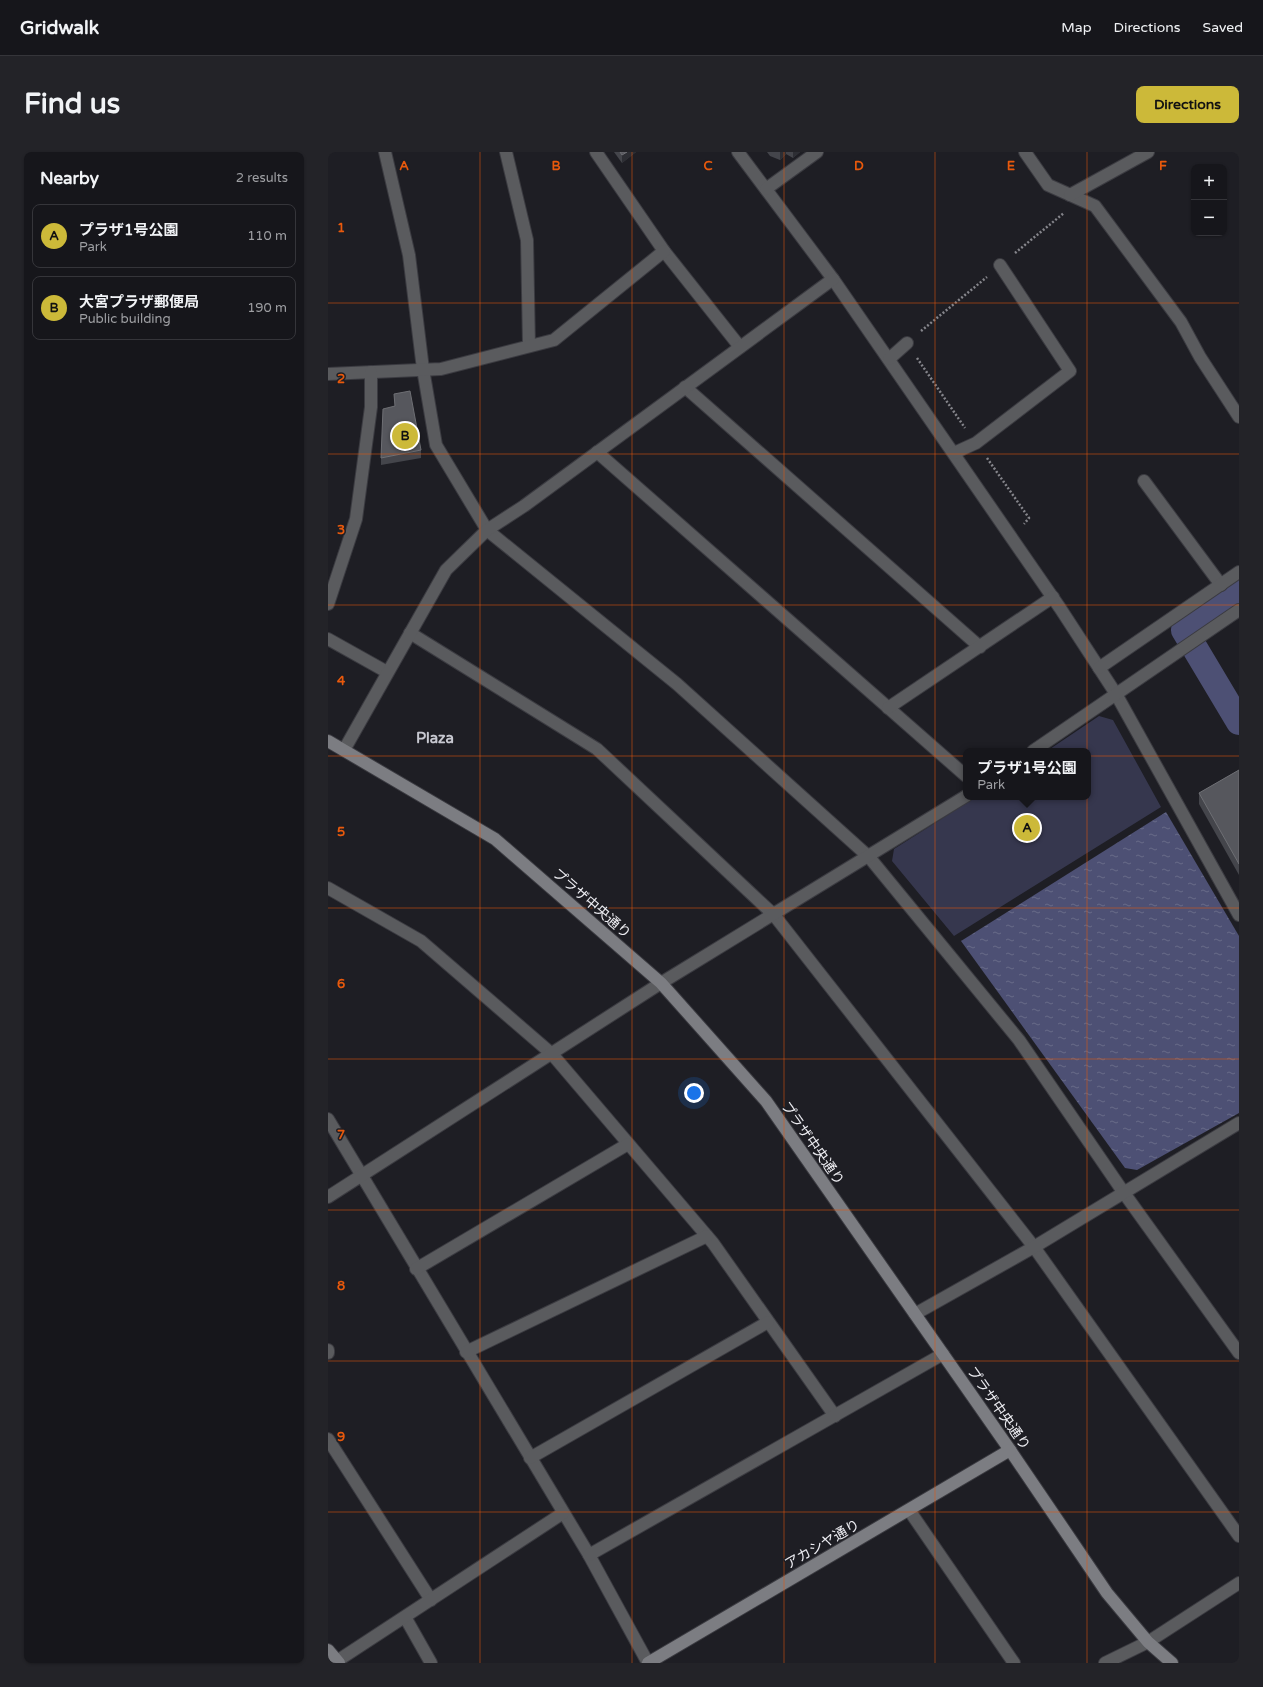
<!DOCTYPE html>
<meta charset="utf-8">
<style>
body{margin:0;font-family:"Varela Round","Noto Sans JP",sans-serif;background:#232328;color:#f1f3f6}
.controls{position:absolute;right:12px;top:12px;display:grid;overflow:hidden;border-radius:8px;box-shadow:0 1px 3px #0004}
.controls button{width:36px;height:36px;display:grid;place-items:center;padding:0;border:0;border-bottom:1px solid #35353a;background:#16161b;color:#f1f3f6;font:20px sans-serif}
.you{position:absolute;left:366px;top:941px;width:14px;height:14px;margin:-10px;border:3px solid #fff;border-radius:50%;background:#1a73e8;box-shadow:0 0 0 6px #1a73e833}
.badge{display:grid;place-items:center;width:26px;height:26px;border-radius:50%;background:#ccb939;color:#111;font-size:13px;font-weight:700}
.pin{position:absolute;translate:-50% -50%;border:2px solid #fff;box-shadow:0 1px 4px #0006}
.popup{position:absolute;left:635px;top:596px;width:128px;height:52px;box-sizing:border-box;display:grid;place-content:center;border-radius:8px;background:#16161b;filter:drop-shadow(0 1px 3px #0005);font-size:13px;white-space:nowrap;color:#9e9fa3}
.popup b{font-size:15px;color:#f1f3f6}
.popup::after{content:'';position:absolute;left:50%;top:100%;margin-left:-8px;border:8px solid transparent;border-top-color:#16161b}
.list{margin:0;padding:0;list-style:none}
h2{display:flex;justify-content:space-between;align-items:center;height:52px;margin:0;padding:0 16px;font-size:17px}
h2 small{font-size:13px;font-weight:400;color:#9e9fa3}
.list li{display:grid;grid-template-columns:26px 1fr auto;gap:12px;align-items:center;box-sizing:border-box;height:64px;margin:0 8px 8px;padding:0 8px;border:1px solid #35353a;border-radius:8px}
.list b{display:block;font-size:15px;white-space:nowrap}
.list p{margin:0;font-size:13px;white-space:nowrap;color:#9e9fa3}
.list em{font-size:13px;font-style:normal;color:#9e9fa3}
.map{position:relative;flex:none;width:911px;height:1511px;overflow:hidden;border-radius:8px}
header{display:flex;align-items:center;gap:24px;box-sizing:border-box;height:56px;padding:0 20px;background:#16161b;border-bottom:1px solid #35353a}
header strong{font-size:19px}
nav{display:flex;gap:22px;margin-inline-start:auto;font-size:14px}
.intro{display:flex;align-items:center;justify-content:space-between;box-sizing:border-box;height:96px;padding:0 24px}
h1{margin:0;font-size:28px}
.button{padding:10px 18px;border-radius:8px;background:#ccb939;color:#111;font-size:14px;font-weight:700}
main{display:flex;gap:24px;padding:0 24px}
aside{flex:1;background:#16161b;border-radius:8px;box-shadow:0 1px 3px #0004}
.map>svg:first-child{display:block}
</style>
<header>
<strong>Gridwalk</strong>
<nav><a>Map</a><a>Directions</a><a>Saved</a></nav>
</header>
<div class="intro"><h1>Find us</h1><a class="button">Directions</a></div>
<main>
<aside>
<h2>Nearby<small>2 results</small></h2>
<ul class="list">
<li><span class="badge">A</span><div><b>プラザ1号公園</b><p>Park</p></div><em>110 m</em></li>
<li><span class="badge">B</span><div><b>大宮プラザ郵便局</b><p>Public building</p></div><em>190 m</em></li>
</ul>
</aside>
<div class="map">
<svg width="911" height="1511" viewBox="0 0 911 1511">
<defs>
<pattern id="water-ripples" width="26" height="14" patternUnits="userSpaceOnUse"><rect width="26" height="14" fill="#4d5074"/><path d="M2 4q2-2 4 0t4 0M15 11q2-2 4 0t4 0" fill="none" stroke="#676a88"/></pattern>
</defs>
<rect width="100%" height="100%" fill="#1e1e24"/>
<path fill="#36374e" d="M771 564 785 568 833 655 626 784 564 709 566 697 648 645H760V599H719Z"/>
<path fill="url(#water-ripples)" d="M838 660 911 784V961L809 1018 797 1016 633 789Z"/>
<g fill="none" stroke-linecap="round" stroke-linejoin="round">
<path stroke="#4d5074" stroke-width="26" d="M911 440 856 478 911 570"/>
<defs>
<path id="lane" d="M0 1287 103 1448"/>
<g id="street">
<path d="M57 0 81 103 95 217 108 293 159 378 349 532 541 705 691 888 796 1041 911 1201"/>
<path d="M178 0 199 88 201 194"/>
<path d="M268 0 336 99 412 195"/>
<path d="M410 0 505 127 732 456 788 542 911 763"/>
<path d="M697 0 720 33 767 54 853 170 872 205 911 265"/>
<path d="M438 37 489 0"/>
<path d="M742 43 820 0"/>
<path d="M561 207 579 191"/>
<path d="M0 222 113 217 226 188 336 99"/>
<path d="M357 235 652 495"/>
<path d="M269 300 638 624"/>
<path d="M626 301 648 291 742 219 672 113"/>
<path d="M816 329 893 433"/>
<path d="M0 452 28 367 43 255V220"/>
<path d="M82 481 269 597 446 763 706 1095 911 1384"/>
<path d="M0 487 59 520"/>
<path d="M771 516 911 420"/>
<path d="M560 556 725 445"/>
<path d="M16 598 118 418 159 378 196 354 505 127"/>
<path d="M705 599 911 458"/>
<path d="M0 736 93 789 224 902 385 1091 507 1264"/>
<path d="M0 967 261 1403 320 1511"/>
<path d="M0 1045 333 831 638 644"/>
<path d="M88 1117 300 992"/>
<path d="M587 1162 706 1095 911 971"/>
<path d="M0 1198V1201"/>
<path d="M138 1200 379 1084"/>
<path d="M202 1306 440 1170"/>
<path d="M581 1358 686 1511"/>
<path d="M261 1403 615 1202"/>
<path d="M77 1465 103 1511"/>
<path d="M9 1509 235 1361"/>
<path d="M777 1511 820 1490 911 1431"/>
</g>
<g id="secondary">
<path d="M0 589 167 687 333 831 438 949 682 1298 779 1441 820 1490 844 1511"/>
<path d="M0 1498 11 1511"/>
<path d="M320 1511 682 1298"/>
</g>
</defs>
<use href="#lane" stroke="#3b3b41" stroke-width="14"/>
<use href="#street" stroke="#3b3b41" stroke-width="14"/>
<use href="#secondary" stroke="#3b3b41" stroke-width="14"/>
<g stroke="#85858b" stroke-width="2.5" stroke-dasharray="2 2" stroke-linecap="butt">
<path d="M687 101 736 61"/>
<path d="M593 179 659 125"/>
<path d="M589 206 637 276"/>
<path d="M659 306 701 366 696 372"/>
</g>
<use href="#lane" stroke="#5a5b5e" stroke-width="12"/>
<use href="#street" stroke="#5a5b5e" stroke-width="12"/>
<use href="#secondary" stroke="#7c7d82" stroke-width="12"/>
</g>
<g fill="#44454b">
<path d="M286 0H308L294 11Z"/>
<path d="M439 0H472L465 6 458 2 452 8 442 4Z"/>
<path d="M66 242 93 298V306L53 313V306L67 254Z"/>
<path d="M911 618V723L871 652V641Z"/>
</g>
<g fill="#2d2e34">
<path d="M299 0H308L294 11V3Z"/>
<path d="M452 0H458V2L452 8Z"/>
<path d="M465 0H472L465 6Z"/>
</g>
<g fill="#56575d" stroke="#6e6f74">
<path d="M292 0H299L294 3Z"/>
<path d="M82 239 93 298 53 306 55 257 67 254 66 242Z"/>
<path d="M911 618V712L871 641Z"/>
</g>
<path fill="none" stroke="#e8590c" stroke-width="1" stroke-opacity="0.55" d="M152 0V1511M304 0V1511M456 0V1511M607 0V1511M759 0V1511M0 151H911M0 302H911M0 453H911M0 604H911M0 756H911M0 907H911M0 1058H911M0 1209H911M0 1360H911"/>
<g text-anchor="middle" stroke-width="3" stroke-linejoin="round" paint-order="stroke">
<g font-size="14" fill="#eeeef3" stroke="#1e1e24">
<text transform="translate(264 751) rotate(41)" y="5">プラザ中央通り</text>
<text transform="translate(485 991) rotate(55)" y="5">プラザ中央通り</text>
<text transform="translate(671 1256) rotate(55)" y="5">プラザ中央通り</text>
<text transform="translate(494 1392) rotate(-30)" y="5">アカシヤ通り</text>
</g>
<g font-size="15" font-weight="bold" fill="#c7c8d0" stroke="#1e1e24">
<text x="107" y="591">Plaza</text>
</g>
</g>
<g font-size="13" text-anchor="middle" font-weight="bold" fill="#e8590c" stroke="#1e1e24" stroke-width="3" stroke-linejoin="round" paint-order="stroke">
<text x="76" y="18">A</text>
<text x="228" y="18">B</text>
<text x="380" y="18">C</text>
<text x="531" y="18">D</text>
<text x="683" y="18">E</text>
<text x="835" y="18">F</text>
<text x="13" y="80">1</text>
<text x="13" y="231">2</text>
<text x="13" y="382">3</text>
<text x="13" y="533">4</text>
<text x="13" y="684">5</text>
<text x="13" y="836">6</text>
<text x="13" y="987">7</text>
<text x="13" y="1138">8</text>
<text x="13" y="1289">9</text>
</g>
</svg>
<div class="controls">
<button>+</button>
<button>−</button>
</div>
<div class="you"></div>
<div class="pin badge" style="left:699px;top:676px">A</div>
<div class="popup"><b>プラザ1号公園</b>Park</div>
<div class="pin badge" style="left:77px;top:284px">B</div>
</div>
</main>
